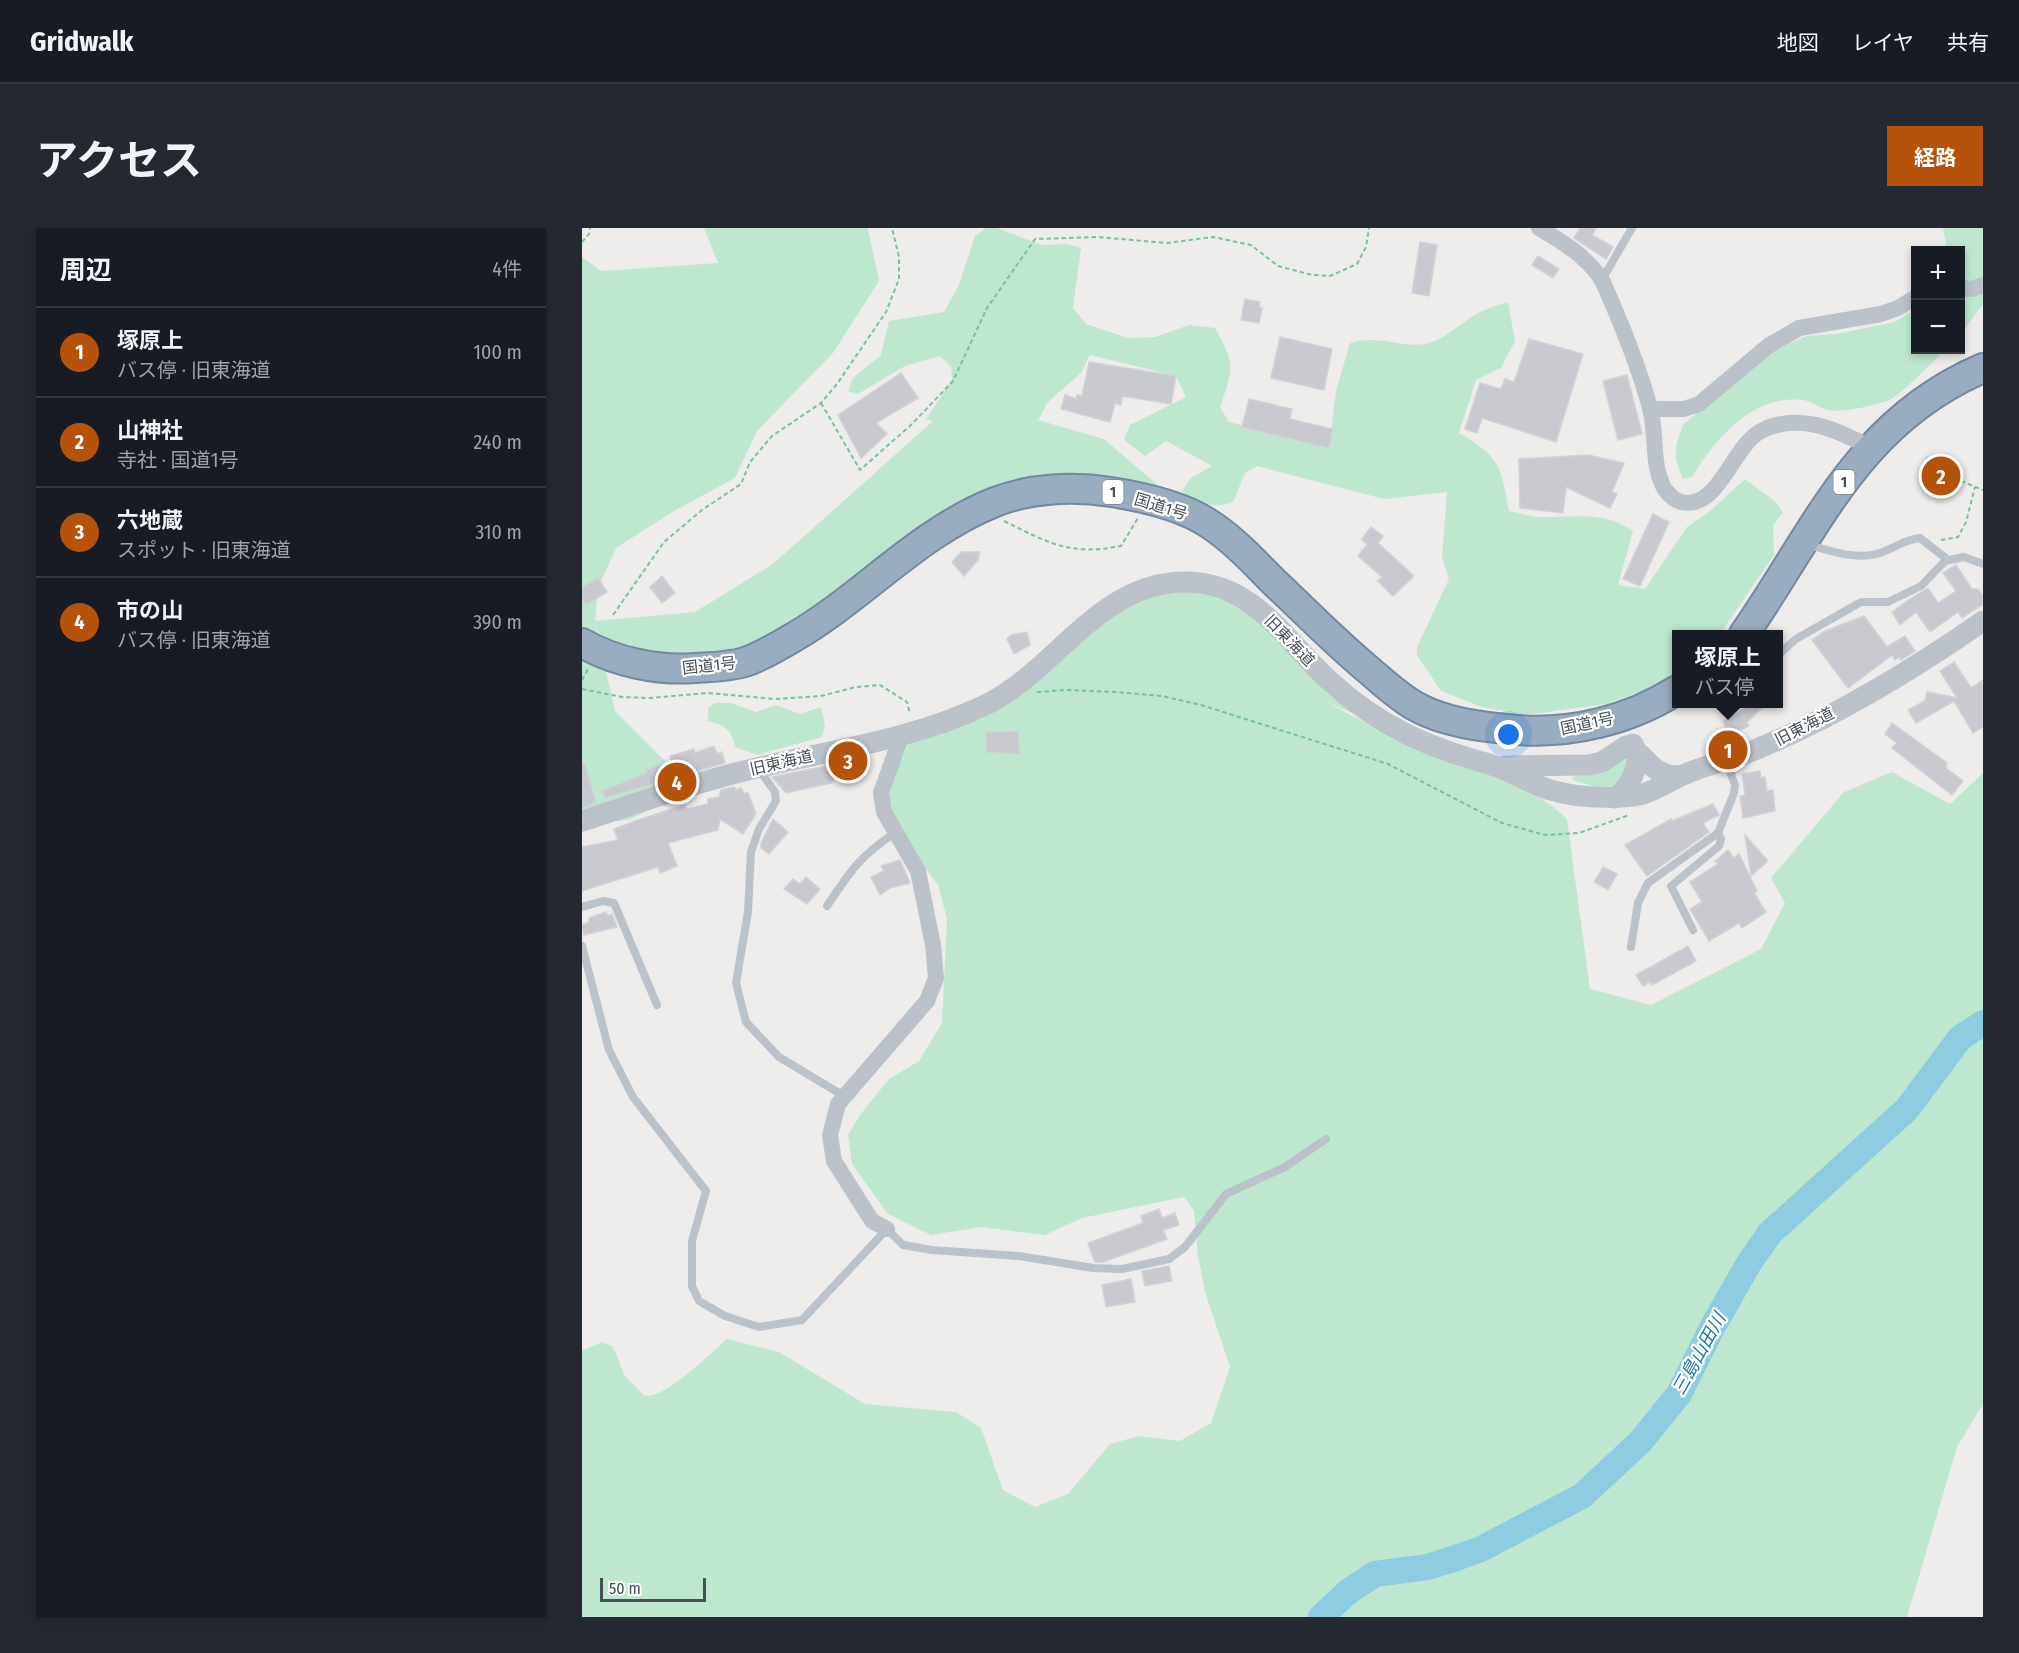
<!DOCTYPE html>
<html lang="ja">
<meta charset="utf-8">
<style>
body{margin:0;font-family:"Fira Sans Condensed","Noto Sans JP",sans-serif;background:#242831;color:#f1f3f6}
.controls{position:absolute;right:18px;top:18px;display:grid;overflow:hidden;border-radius:0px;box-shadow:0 3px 9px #0003}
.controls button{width:54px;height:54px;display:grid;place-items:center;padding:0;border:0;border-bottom:2px solid #363941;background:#171b24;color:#f1f3f6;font:30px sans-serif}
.scale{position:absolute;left:18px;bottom:15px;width:106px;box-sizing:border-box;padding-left:6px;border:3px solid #464e56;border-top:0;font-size:16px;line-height:21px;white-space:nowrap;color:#464e56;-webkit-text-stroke:4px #fff;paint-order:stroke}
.you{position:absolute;left:927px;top:507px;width:21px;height:21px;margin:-15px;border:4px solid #fff;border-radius:50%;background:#1a73e8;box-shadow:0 0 0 9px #1a73e833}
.badge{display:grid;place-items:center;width:39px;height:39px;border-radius:50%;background:#b45309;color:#fff;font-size:20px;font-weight:700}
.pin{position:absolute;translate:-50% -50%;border:3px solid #fff;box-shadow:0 2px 6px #0006}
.popup{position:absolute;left:1090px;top:402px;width:111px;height:78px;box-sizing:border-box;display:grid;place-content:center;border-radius:0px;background:#171b24;filter:drop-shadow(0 2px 4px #0005);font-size:20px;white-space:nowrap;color:#9ea1a6}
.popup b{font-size:22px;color:#f1f3f6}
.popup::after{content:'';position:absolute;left:50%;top:100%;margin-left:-12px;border:12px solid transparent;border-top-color:#171b24}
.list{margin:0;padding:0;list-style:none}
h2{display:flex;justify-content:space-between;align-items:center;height:78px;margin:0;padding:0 24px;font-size:26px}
h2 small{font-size:20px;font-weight:400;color:#9ea1a6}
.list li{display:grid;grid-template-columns:39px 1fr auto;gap:18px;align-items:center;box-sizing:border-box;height:90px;padding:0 24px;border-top:2px solid #363941}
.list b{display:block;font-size:22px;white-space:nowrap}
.list p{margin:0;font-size:20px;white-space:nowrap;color:#9ea1a6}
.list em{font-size:20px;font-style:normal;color:#9ea1a6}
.map{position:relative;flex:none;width:1401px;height:1389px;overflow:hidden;border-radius:0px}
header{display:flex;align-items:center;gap:36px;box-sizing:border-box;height:84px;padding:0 30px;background:#171b24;border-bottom:2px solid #363941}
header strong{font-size:28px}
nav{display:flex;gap:33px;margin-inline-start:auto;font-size:21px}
.intro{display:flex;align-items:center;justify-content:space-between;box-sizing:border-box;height:144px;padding:0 36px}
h1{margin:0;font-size:42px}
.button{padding:15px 27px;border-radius:0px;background:#b45309;color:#fff;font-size:21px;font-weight:700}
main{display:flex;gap:36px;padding:0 36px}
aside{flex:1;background:#171b24;border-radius:0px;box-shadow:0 3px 9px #0003}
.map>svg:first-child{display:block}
</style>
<header>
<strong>Gridwalk</strong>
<nav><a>地図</a><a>レイヤ</a><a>共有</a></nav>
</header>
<div class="intro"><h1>アクセス</h1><a class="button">経路</a></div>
<main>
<aside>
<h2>周辺<small>4件</small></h2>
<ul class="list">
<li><span class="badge">1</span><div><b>塚原上</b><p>バス停 · 旧東海道</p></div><em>100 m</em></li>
<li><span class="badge">2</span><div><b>山神社</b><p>寺社 · 国道1号</p></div><em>240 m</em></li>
<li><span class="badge">3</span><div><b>六地蔵</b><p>スポット · 旧東海道</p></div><em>310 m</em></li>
<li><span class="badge">4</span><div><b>市の山</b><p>バス停 · 旧東海道</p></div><em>390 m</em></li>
</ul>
</aside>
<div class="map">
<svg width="1401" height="1389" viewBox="0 0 1401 1389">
<rect width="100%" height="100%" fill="#eeebeb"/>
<g fill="#bde8cf">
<path d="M122 0H286L297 53 251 125 175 203 153 250 92 283 34 320 16 360 13 393 113 384 191 336 351 193 344 191 370 152 369 139 358 128 323 138 276 166 266 163 271 150 299 127 307 93 362 84 377 57 393 8 404 0H415L460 17 485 16 499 20 491 80 504 96 546 110 573 109 607 97 633 100C653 135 652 140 638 179L647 194 747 219 754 163 768 115C796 106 820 120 843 116 861 113 876 97 891 88 902 81 914 78 926 74L933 113 919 140 894 152 877 205C918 229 919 237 927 283 938 285 949 289 960 289 995 290 1020 282 1051 303L1036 357 1063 361 1105 299 1128 283 1163 251 1194 274 1201 285 1191 297 1192 327 1138 406H1095V444L1081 456 1024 476 943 487 900 479 859 463 835 427V419L867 351 860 330 865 264 802 271 675 238 663 245 651 274C633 282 615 274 600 263L609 250 630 238 584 213 563 228 542 212 548 197 604 169 594 148 508 127 499 145 466 174 456 192 522 211 585 265 457 257 196 418 107 441 23 425 13 394 33 483 88 538 81 575 47 592 0 596V29L19 43 136 35Z"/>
<path d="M1361 0H1401V76L1379 106 1378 22H1365Z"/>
<path d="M1333 82 1334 122H1363C1352 132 1318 169 1305 173 1290 178 1266 183 1251 183 1241 183 1231 173 1221 172 1171 166 1133 211 1110 249L1101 251C1091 229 1092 220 1101 197L1179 127 1225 108 1255 106 1312 94Z"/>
<path d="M619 362 684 391 796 496 740 472C771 488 803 505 836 519 886 540 945 552 985 591L1008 761 1069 777 1179 721 1203 675 1189 650 1262 564 1310 544 1368 576 1401 545V1176L1375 1219 1325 1389H0V1123L20 1114 31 1119 43 1148 63 1168C84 1170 128 1126 145 1111L197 1124 283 1176 374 1184 399 1200 421 1262 453 1279 486 1266 528 1216 557 1208 598 1213 629 1195 648 1139 623 1064 616 1028 612 983 602 969 500 990 463 1007 399 999 349 1007 306 986 270 936 266 907 278 887 307 851 337 833 360 795 365 691 356 657 302 584 315 541 332 503 419 467 479 418 568 365Z"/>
<path d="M133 475H149L174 484 194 477 218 486 239 479 243 498 240 509 175 527 153 519C150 502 143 497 126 493V480Z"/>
<path d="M1037 530 1043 532 1045 539 1033 558 1014 559 990 552 991 549 1022 543Z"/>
</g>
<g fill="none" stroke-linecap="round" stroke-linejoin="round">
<path stroke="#8ecde1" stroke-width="26" d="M739 1389 767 1363 793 1346 846 1339 874 1330 899 1321 1000 1268 1058 1214 1097 1166 1130 1100 1167 1035 1188 1005 1325 881 1378 810 1401 795"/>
</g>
<g fill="#c9cad0" stroke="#d0d2d6" stroke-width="1.5">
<path d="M998 0H1014L1010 7 1031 19 1024 31 992 10Z"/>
<path d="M838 14 855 17 847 68 830 65Z"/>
<path d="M956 28 977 41 971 50 950 37Z"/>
<path d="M663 71 678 74 677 79 680 80 677 95 659 92Z"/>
<path d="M698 109 750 121 742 162 689 150Z"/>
<path d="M947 111 1001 126 974 214 900 190 895 205 883 201 898 155 919 161 923 151 932 154Z"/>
<path d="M507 134 594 148 589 176 540 168 539 177 533 175 528 194 479 181 483 167 494 171 495 167 500 168Z"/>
<path d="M319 145 336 170 294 195 305 206 279 230 256 187Z"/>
<path d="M1045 147 1060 206 1036 212 1021 153Z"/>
<path d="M667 171 710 181 708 191 751 201 747 220 660 199Z"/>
<path d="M1006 227 1042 235 1030 264 1035 266 1028 280 984 259 981 285 938 280 937 231Z"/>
<path d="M1345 229 1366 238 1360 253 1339 245Z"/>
<path d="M1071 286 1087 294 1058 358 1041 351Z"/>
<path d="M789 299 801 308 796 315 832 348 811 368 796 353 800 349 776 328 785 317 780 311Z"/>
<path d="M379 324H398L396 332 382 348 370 334Z"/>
<path d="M1374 337 1390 361H1396L1401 368V376L1380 390 1376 384 1348 404 1334 384 1318 397 1310 384 1328 371 1346 360 1356 375 1374 363 1361 345Z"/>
<path d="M80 348 93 365 80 375 68 359Z"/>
<path d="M16 350 25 364 4 377 0 370V359Z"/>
<path d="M1282 388 1305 419 1323 408 1333 423 1319 432 1317 429 1313 432 1310 427 1266 460 1230 412 1243 403Z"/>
<path d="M445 404 448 417 432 426 425 411 429 407Z"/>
<path d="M1372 434 1389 460 1401 452V499L1391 505 1372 473 1334 495 1326 482 1343 473 1345 464 1375 470 1358 443Z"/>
<path d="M1171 476H1184L1165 494 1167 498 1147 507 1141 493Z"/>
<path d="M1310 495 1365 535 1364 540 1381 553 1370 567 1310 520 1315 515 1303 506Z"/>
<path d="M436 503 438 526 404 524V504Z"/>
<path d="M132 518 135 526 140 524 143 535 23 570 20 563 65 545 64 541 90 535 88 528 112 521 113 525Z"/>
<path d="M0 536H3L14 575 0 580Z"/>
<path d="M253 536 254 538 262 537 265 548 250 552V555L204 565 190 549Z"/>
<path d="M1178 543 1179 550 1183 549 1185 563 1191 562 1193 583 1161 590 1158 568 1163 567 1160 546Z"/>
<path d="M152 559 154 562 159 560 162 566 166 564 174 586 161 606 138 591 136 602 86 615 95 638 78 645 76 639 0 663V619L36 612 32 601 56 592 103 577 104 581 126 576V571L137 569 139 562Z"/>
<path d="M1131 576 1137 587 1121 595 1127 604 1065 648 1043 617 1089 591 1090 593Z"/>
<path d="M191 591 206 604 187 626 179 620V615Z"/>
<path d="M1163 607 1186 633 1169 648Z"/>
<path d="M1146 622 1152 630 1157 626 1175 663 1172 665 1184 684 1160 700 1157 695 1127 713 1108 681 1120 674 1108 654 1136 636 1133 633Z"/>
<path d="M318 632 328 655 308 660 298 667 289 649 302 643 299 638Z"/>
<path d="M1021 639 1035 646 1026 662 1012 654Z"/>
<path d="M224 649 238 661 225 676 202 661 211 651 218 656Z"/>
<path d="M24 684 26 688 30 686 35 699 2 707 0 697 7 694V690Z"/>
<path d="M1106 718 1114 733 1070 757 1068 754 1061 758 1054 747Z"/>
<path d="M577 981 580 990 593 985 597 997 581 1002 585 1011 521 1034H513L506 1015 561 995 559 988Z"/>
<path d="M587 1038 590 1053 563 1058 560 1043Z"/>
<path d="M549 1051 553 1074 524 1079 520 1057Z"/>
</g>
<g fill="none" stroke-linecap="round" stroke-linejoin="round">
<defs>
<g id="trunk">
<path d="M1162 406C1235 301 1275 194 1401 140"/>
<path d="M0 415C33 434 76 443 113 440 130 439 146 439 163 434 180 428 197 418 212 409 282 368 337 304 413 274 449 260 491 258 529 264 561 269 602 278 629 297 653 313 673 335 693 355 725 385 755 416 789 444 803 456 817 469 833 478 863 495 901 499 935 502 990 506 1048 492 1095 462"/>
</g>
</defs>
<use href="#trunk" stroke="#7388a1" stroke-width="32"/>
<g stroke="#79c2a0" stroke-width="2" stroke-dasharray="4.5 3" stroke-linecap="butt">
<path d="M0 14 7 6 8 0"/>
<path d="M239 175 278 242 330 196 371 153 405 80 453 11 515 9 585 15 631 9 669 17 696 38 730 47 748 48 775 36 784 19 787 0"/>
<path d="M1372 250 1401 262"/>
<path d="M422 293C467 315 487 328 539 318L556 290"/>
<path d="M1359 312 1376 309 1384 294 1393 259"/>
<path d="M31 387 82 314 120 282 159 256 168 234 190 208 239 175 255 156 304 84 317 51V29L310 0"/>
<path d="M0 452 6 441"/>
<path d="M0 461 40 469 67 470 126 465 193 471 239 468 274 459 298 457 325 474 328 486"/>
<path d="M455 464 483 462 534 464 580 468 619 477 806 536 920 595 963 607 997 605 1047 587"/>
</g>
<g stroke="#bbc2c9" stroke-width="8">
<path d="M1020 52 1050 0"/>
<path d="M1224 316C1245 322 1272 332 1294 326 1311 322 1319 312 1338 310L1366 332"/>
<path d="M1197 426 1214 411 1279 374H1306L1339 358 1363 333 1382 329 1401 336"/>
<path d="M176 540 193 564 194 573 177 601 169 624 166 684 154 755 164 794 197 829 262 868"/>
<path d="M245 678C269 642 278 628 314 604"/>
<path d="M0 679 21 673 32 675 75 777"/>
<path d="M1111 702 1089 658 1137 618 1139 611 1136 605"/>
<path d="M0 718 27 822 51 869 124 963 110 1013V1058L117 1073 143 1088 177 1099 220 1092 305 1001 321 1017 350 1022 437 1028 511 1040 540 1041 587 1031 603 1019 644 966 703 939 744 911"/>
<path d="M1049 719 1056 675 1066 655 1136 605 1152 565 1153 557 1144 533"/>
</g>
<g stroke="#bbc2c9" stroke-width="16">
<path d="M957 0C981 14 1004 28 1020 52 1037 90 1057 139 1068 180 1075 206 1069 235 1082 260 1086 266 1092 272 1099 274 1137 283 1150 218 1179 203 1216 184 1254 201 1287 219"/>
<path d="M1378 60 1390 61 1401 57"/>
<path d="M1068 181H1102L1117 176 1186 118 1217 100 1299 86 1316 80 1334 69"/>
<path d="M305 1001 290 993 252 933 248 907 256 876 345 773 354 750 351 717 336 643 302 584 299 565 320 506"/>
</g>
<g stroke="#bbc2c9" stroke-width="21">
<path d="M924 538 1007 537 1020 534 1044 518C1067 525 1065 548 1099 548"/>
<path d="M1033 570C1049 558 1061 535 1051 516"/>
<path d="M0 593C50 577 100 559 150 546 233 524 323 515 401 478 473 445 517 352 605 354 673 355 704 414 749 454 797 498 845 519 907 536 928 542 945 554 965 561 987 568 1012 570 1035 569 1067 569 1075 559 1101 547 1125 536 1151 532 1175 521 1253 489 1332 441 1401 393"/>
</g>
<use href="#trunk" stroke="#9aacbf" stroke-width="28"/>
</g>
<g text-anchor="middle" stroke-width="4.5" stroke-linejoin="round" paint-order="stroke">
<g fill="#fff" stroke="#7e8389" stroke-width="1.5">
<rect x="1251.5" y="242" width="21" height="24" rx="4.5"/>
<rect x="520.5" y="252" width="21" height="24" rx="4.5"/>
</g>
<g font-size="15" font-weight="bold" fill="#464e56">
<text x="1262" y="259">1</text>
<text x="531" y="269">1</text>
</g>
<g font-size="16" fill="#464e56" stroke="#fff">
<text transform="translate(579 278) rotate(17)" y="6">国道1号</text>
<text transform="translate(708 412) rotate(46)" y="6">旧東海道</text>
<text transform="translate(127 437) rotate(-6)" y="6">国道1号</text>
<text transform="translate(1005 495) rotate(-12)" y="6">国道1号</text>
<text transform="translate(1222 498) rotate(-27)" y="6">旧東海道</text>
<text transform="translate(199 534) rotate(-13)" y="6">旧東海道</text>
</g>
<g font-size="18" font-style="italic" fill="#1b7894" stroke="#fff">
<text transform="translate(1117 1126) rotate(-61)" y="6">三島山田川</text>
</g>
</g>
</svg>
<div class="controls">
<button>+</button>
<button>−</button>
</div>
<div class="scale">50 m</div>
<div class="you"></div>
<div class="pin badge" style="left:1146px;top:522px">1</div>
<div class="popup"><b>塚原上</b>バス停</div>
<div class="pin badge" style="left:1359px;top:248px">2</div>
<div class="pin badge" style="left:266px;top:533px">3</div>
<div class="pin badge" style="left:95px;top:554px">4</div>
</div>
</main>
